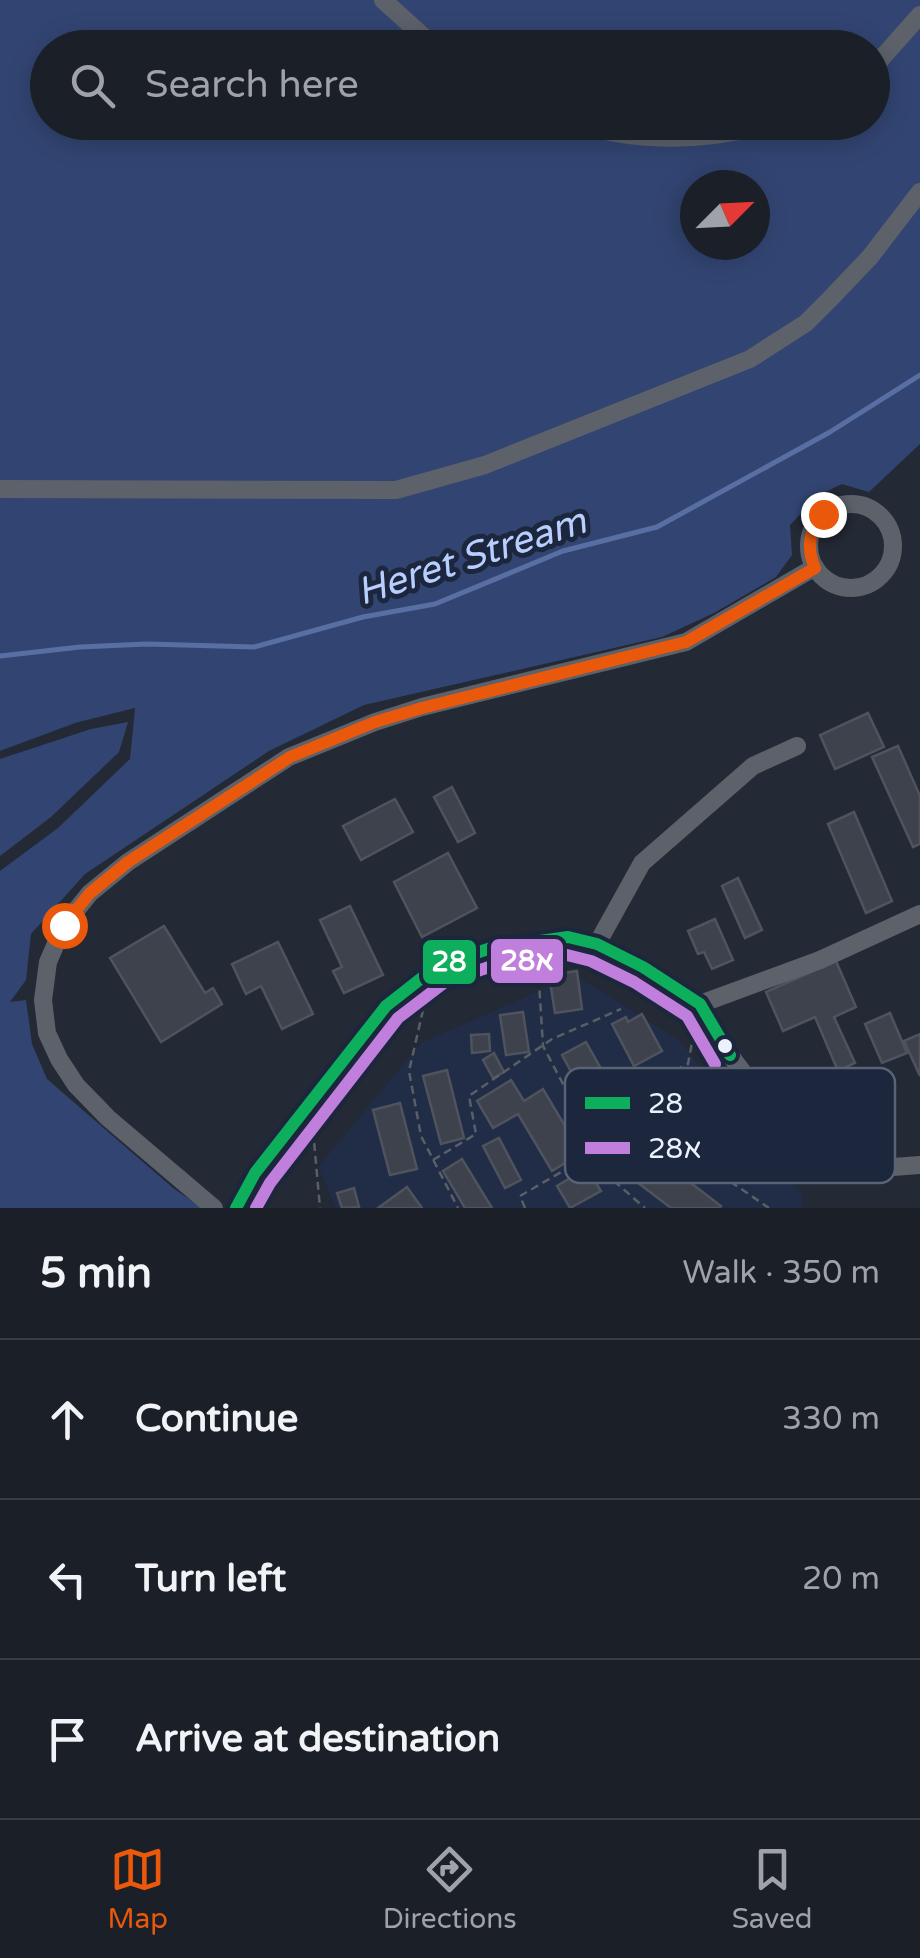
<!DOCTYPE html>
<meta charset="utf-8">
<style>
body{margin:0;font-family:"Varela Round",Heebo,sans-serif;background:#232730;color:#f1f3f6}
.compass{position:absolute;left:680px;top:170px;width:90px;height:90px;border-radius:50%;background:#1a1f28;box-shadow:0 5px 25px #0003;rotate:66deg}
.stop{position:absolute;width:30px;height:30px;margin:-22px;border:8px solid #ea580c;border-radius:50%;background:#fff}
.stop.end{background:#ea580c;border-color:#fff;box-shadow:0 2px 10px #0008}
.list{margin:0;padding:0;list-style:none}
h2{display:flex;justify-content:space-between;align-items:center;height:130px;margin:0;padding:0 40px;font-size:42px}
h2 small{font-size:32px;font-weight:400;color:#9fa2a8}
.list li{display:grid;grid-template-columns:65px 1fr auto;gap:30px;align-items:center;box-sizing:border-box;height:160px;padding:0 40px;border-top:2px solid #383d45}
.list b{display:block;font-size:38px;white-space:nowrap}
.list em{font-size:32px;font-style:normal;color:#9fa2a8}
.icon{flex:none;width:55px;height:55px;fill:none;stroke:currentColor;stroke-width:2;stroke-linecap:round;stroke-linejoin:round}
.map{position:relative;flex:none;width:920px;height:1208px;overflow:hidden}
.search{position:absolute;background:#1a1f28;box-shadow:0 5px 25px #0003;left:30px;right:30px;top:30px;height:110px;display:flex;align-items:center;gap:25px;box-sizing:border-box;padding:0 35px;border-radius:55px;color:#9fa2a8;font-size:38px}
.sheet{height:610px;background:#1a1f28}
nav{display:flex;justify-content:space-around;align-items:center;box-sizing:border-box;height:140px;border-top:2px solid #383d45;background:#1a1f28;font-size:28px;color:#9fa2a8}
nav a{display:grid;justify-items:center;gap:5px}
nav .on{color:#ea580c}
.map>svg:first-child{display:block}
</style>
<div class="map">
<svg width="920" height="1208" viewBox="0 0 920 1208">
<rect width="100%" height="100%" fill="#232935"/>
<path fill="#212c46" d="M575 975 679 1040 803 1195 802 1208H336L318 1167 421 1043Z"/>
<g fill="#324572" fill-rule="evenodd">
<path d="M0 0H920V444L869 492 842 484 819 495 790 525 792 555 776 577 714 613 662 637 364 705 269 751 85 874 31 934 26 980 10 1002 26 1000 32 1044 47 1079 173 1188 202 1208H0V871L58 828 130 759 135 708 75 723 0 751ZM48 48H872V122H48ZM695 185H755V245H695Z"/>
<path d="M128 722 119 752 51 817 0 856V759L91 729Z"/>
</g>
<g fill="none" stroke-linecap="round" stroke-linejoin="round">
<path stroke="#586fa3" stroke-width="5" d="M0 656 80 647 147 644 254 647 363 617 435 604 563 551 657 527 830 432 920 375"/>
</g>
<g fill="#3d424c" stroke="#4e535d" stroke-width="2.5">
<path d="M868 713 884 747 835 769 820 735Z"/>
<path d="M898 746 920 796V844L913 847 872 757Z"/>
<path d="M452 787 475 833 458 842 434 797Z"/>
<path d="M395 799 413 832 361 860 343 826Z"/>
<path d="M854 812 892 901 866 913 828 824Z"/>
<path d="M448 853 477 908 422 937 394 882Z"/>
<path d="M738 878 762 930 745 938 722 886Z"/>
<path d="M350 906 383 975 344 993 333 971 342 967 320 920Z"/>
<path d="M715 919 733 960 712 969 704 952 698 954 688 931Z"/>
<path d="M164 926 205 993 213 988 222 1004 161 1042 110 958Z"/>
<path d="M278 942 313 1014 282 1029 261 986 246 994 232 964Z"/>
<path d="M836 961 856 1007 834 1017 855 1063 838 1071 815 1017 783 1031 766 992Z"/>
<path d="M577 971 582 1009 555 1013 549 975Z"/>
<path d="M523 1012 529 1052 506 1055 500 1015Z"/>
<path d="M890 1013 907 1053 882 1063 865 1024Z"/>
<path d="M642 1014 662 1051 634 1066 612 1024 626 1017 628 1022Z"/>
<path d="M489 1034 490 1051 472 1053 471 1035Z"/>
<path d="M920 1034V1076L904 1041Z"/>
<path d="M586 1042 604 1074 580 1088 562 1055Z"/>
<path d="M494 1053 504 1072 493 1078 483 1060Z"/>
<path d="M447 1070 464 1138 441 1144 423 1076Z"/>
<path d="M511 1080 524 1101 543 1089 581 1153 552 1171 518 1114 493 1128 477 1101Z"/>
<path d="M400 1103 417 1169 390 1175 373 1110Z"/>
<path d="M631 1137 721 1206 719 1208H671L612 1163Z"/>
<path d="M499 1138 521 1180 505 1188 483 1146Z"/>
<path d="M462 1159 492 1208H465L443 1171Z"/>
<path d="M587 1168 601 1191 570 1208 557 1186Z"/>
<path d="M407 1187 422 1208H378Z"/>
<path d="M354 1188 359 1207 342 1208 337 1193Z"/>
</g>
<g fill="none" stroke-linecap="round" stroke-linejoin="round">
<g stroke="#5a5f67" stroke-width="2.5" stroke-dasharray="8 5" stroke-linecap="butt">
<path d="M555 956 539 982 543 1046 614 1181 645 1208"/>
<path d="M426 997 409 1071 421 1136 458 1208"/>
<path d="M694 1032 688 1064 648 1083 640 1108 658 1132 769 1208"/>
<path d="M313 1130 320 1208"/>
<path d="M433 1160 476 1134 469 1096 552 1039 621 1009"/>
<path d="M525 1208 520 1196 599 1150 645 1116"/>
</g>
<g stroke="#5d616a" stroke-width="18">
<path d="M383 0 436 48"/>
<path d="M872 69 920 15"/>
<path d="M571 122C639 144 708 142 777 122"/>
<path d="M0 489 396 490 485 465 750 359 806 323 829 300 870 257 920 192"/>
<circle cx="851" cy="546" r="42"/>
<path d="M597 944 642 863 753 766 797 746"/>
<path d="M700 1004 820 960 920 914"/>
<path d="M214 1208 108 1118 76 1085 59 1059 47 1033 43 1000 48 962 64 925 90 893 128 862 289 757 375 722 422 707 686 642 815 567"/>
<path d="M236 1208 255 1173 386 1006 437 966 491 948 568 937 597 944 643 967 700 1004 730 1055 764 1101 798 1128 859 1162 880 1168 920 1165"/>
</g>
<defs>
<path id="bus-1" d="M236 1208 255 1173 386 1006 437 966 491 948 568 937 597 944 643 967 700 1004 730 1055"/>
<path id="bus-2" d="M256 1208 270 1183 398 1018 445 982 495 965 567 955 591 961 634 982 687 1016 715 1064"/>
</defs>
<use href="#bus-1" stroke="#1c263c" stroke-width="20"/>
<use href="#bus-2" stroke="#1c263c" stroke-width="20"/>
<use href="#bus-1" stroke="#0daf5c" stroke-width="12"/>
<use href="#bus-2" stroke="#c07fdc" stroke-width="12"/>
</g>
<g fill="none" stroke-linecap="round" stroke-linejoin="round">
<path stroke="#ea580c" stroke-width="12" d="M64 925 90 893 128 862 290 757 375 722 422 708 686 642 815 568C806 547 809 532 823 514"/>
</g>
<circle fill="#ebf1fd" stroke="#1c263c" stroke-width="4" cx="725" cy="1046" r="9"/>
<g text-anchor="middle" stroke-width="10" stroke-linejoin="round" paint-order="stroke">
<g font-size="38" font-style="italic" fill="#b7ceff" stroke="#1c263c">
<text transform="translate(471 556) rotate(-18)" y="13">Heret Stream</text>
</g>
</g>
<rect x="565" y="1068" width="330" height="115" rx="15" fill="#1c263c" stroke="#5a6376" stroke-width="2.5"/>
<rect x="585" y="1097" width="45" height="12" fill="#0daf5c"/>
<rect x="585" y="1142" width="45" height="12" fill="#c07fdc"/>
<g font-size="28" fill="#ebf1fd">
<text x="648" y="1113">28</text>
<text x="648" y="1158">28א</text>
</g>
<g stroke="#1c263c" stroke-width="4">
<rect x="489" y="937" width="76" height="48" rx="10" fill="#c07fdc"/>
<rect x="421" y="938" width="57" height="48" rx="10" fill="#0daf5c"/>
</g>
<g font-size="28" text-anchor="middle" font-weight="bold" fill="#fff">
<text x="527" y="970">28א</text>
<text x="449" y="971">28</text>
</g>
</svg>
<svg class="compass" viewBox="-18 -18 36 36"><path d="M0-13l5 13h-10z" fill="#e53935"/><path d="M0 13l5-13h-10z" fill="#9fa2a8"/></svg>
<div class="stop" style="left:64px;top:925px"></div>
<div class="stop end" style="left:823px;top:514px"></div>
<div class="search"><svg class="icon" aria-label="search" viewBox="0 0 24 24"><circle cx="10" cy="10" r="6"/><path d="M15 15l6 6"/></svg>Search here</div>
</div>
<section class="sheet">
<h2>5 min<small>Walk · 350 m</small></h2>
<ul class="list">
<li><svg class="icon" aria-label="ahead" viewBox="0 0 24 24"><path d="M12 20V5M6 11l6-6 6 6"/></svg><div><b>Continue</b></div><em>330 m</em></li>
<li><svg class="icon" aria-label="left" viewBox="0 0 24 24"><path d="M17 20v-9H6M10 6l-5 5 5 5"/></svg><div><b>Turn left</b></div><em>20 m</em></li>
<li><svg class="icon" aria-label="arrive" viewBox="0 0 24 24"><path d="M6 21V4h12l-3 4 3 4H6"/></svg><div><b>Arrive at destination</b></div></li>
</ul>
</section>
<nav>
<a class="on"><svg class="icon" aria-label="map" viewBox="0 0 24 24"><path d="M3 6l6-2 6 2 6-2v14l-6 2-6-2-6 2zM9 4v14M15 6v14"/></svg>Map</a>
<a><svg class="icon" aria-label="directions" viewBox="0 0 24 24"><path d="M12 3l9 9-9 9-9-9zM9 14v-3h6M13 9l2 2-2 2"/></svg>Directions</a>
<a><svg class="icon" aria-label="saved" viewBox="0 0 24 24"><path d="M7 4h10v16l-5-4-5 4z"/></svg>Saved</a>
</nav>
